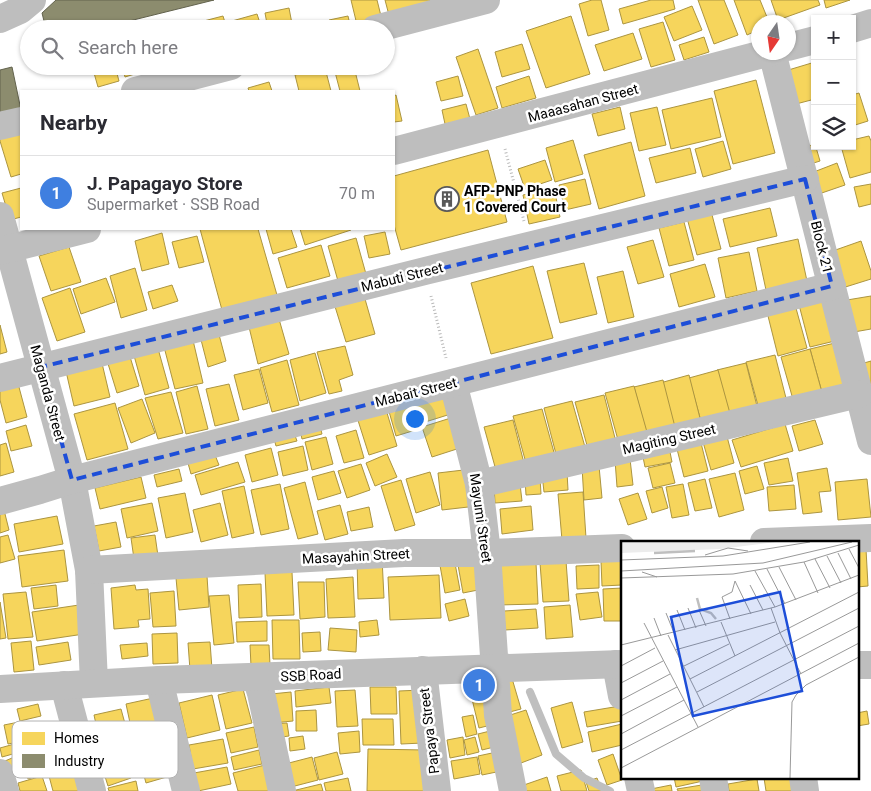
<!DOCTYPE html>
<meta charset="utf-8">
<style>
body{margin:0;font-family:Roboto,sans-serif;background:#f2f2f3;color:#2b2b33}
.controls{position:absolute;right:15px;top:15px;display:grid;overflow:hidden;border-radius:0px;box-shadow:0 1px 4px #0004}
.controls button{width:45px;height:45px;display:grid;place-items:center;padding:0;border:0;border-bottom:1px solid #e1e1e2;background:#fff;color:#2b2b33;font:25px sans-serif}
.compass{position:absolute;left:751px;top:15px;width:45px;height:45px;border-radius:50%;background:#fff;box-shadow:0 1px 4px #0004;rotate:193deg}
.you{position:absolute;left:414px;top:418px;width:18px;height:18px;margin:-12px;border:4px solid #fff;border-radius:50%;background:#1a73e8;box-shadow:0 0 0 8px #1a73e833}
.badge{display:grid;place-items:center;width:32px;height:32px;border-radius:50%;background:#db2777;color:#fff;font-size:16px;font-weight:700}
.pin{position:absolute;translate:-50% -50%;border:2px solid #fff;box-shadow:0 1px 5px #0006}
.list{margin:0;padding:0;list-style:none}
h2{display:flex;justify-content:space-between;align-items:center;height:65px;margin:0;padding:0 20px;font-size:21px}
h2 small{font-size:16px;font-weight:400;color:#7c7c81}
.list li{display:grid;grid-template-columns:32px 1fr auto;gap:15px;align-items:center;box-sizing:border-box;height:75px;padding:0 20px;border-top:1px solid #e1e1e2}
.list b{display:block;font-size:19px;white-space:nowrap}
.list p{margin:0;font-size:16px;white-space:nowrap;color:#7c7c81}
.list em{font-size:16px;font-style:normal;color:#7c7c81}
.icon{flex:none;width:28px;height:28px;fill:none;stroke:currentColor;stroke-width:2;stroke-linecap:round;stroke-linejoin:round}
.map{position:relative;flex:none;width:871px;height:791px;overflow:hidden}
.search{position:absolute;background:#fff;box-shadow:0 1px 4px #0004;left:20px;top:20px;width:375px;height:55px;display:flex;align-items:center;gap:12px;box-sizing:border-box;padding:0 18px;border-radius:28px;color:#7c7c81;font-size:19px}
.panel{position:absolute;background:#fff;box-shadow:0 1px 4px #0004;left:20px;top:90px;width:375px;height:140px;border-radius:0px}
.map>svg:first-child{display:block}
</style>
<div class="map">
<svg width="871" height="791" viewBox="0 0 871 791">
<rect width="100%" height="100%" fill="#fff"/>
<g fill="#f6d55c" stroke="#ac9540">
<path d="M351 0H377L383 24 358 29Z"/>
<path d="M385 0H430L432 9 390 19Z"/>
<path d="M592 0H601L609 30 588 36 579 4Z"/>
<path d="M651 0H673L675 9 623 24 619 9Z"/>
<path d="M698 0H724L738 35 714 44Z"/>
<path d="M734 0H760L769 22H758V30L747 35Z"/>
<path d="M771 0H818L820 5 778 20Z"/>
<path d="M824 0H850L826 8Z"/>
<path d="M692 6 702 30 674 41 664 17Z"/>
<path d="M289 8 293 29H268L265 13Z"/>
<path d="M257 14 262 29H234L232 21Z"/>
<path d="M223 16 227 29H197L196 23Z"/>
<path d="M348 16 351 29H332L329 20Z"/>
<path d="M571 16 590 74 546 88 526 31Z"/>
<path d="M663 22 675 60 651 67 639 29Z"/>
<path d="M633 33 642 59 604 71 595 45Z"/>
<path d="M704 37 709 52 684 60 679 45Z"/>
<path d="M522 44 530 69 502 77 495 52Z"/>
<path d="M478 49 498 108 476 115 456 57Z"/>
<path d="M815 62V99L796 104 785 71Z"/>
<path d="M92 66H115L119 81 98 87Z"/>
<path d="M122 66H150L151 69 125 77Z"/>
<path d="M354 67 360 91H340L335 72Z"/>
<path d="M325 68 331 91H299L295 75Z"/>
<path d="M458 76 463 96 441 101 436 82Z"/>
<path d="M529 76 536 98 502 108 496 87Z"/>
<path d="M756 80 775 153 733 164 714 91Z"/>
<path d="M269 82 272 91H249L248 88Z"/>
<path d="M859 93 868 121 852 126V95Z"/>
<path d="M396 95 402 121 394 122V96Z"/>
<path d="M712 98 721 137 671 149 662 110Z"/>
<path d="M466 104 470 119 445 124 442 110Z"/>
<path d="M620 107 625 129 598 136 592 114Z"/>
<path d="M657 107 666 145 639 151 630 113Z"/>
<path d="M21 129V174L11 177 0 141V136Z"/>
<path d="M869 136 871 141V172L850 178 841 146H852V140Z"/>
<path d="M573 140 583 174 555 182 546 148Z"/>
<path d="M723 141 731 169 703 177 695 149Z"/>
<path d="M631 142 645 196 599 209 584 155Z"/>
<path d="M815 144 820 161 801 167 796 150Z"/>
<path d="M690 148 696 173 656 183 649 158Z"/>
<path d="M488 150 507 222 401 250 394 225V176Z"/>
<path d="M545 160 552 180 525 189 518 169Z"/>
<path d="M837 163 845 185 813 196 806 175Z"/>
<path d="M585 179 591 204 565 210 559 185Z"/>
<path d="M871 184V204L859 207 854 187Z"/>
<path d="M21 188V217L10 220 2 193Z"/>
<path d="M554 188 560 217 529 224 523 195Z"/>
<path d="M770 208 777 236 730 247 723 219Z"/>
<path d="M711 211 721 249 697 255 687 218Z"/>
<path d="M684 222 694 260 669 266 659 228Z"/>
<path d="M200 229H258L277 295 222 310Z"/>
<path d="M266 229H291L297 247 273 254Z"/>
<path d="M300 229H351V230L305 245Z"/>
<path d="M385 232 390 254 369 258 364 236Z"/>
<path d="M162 233 169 264 142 271 135 241Z"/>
<path d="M197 236 204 262 179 268 172 242Z"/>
<path d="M356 238 366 274 338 281 328 246Z"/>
<path d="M798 239 807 281 766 290 757 248Z"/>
<path d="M653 240 664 277 638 284 627 247Z"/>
<path d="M861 241 871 271V279L839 289 827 253Z"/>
<path d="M321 245 330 276 287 288 278 258Z"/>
<path d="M69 247 81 282 51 291 39 256Z"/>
<path d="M749 252 757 291 726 298 718 258Z"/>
<path d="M584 263 597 314 560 323 547 271Z"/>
<path d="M705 264 715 297 679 307 670 274Z"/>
<path d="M533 266 553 338 491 354 471 283Z"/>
<path d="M135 268 147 310 121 318 110 276Z"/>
<path d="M623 271 634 317 608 323 597 277Z"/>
<path d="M106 278 115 302 81 314 73 289Z"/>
<path d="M172 285 178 301 153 309 148 292Z"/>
<path d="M70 288 85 332 57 341 42 298Z"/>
<path d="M363 292 375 334 346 342 333 300Z"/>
<path d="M826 293 839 340 810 347 798 301Z"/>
<path d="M871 296V329L854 332 847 300Z"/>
<path d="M794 301 807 348 778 356 766 308Z"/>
<path d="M279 319 289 354 258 364 249 327Z"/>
<path d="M0 325 7 352 0 354Z"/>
<path d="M217 327 226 361 208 367 199 332Z"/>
<path d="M192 336 203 383 175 389 163 343Z"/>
<path d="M839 342 851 389 823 396 810 349Z"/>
<path d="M157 345 169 388 145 395 133 352Z"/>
<path d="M345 346 353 375 339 380 342 391 329 394 317 352Z"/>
<path d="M127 347 139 386 117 393 105 354Z"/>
<path d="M810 349 823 396 794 403 781 357Z"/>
<path d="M315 353 326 393 300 401 290 360Z"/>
<path d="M775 355 787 402 759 409 746 362Z"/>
<path d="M101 359 110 397 74 406 65 367Z"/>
<path d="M287 360 299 405 272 412 260 368Z"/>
<path d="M871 361V395L857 365Z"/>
<path d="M746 363 758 410 730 418 717 370Z"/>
<path d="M259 369 268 403 243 410 234 375Z"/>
<path d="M718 370 731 417 702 425 689 378Z"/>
<path d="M689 375 701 422 672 430 660 383Z"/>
<path d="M16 376 27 417 6 423 0 400V380Z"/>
<path d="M663 380 675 427 647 435 634 387Z"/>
<path d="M229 384 239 420 215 426 206 389Z"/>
<path d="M197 386 208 429 186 434 176 392Z"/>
<path d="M634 386 647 432 618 440 605 393Z"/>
<path d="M447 390 454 413 422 423 415 400Z"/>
<path d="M171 392 183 433 158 439 145 398Z"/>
<path d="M604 395 616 442 588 449 575 402Z"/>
<path d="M142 399 155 433 131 443 118 408Z"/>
<path d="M572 401 585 447 556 454 544 408Z"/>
<path d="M411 402 419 429 396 436 388 408Z"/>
<path d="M115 403 128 449 87 460 74 414Z"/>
<path d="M384 403 397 446 369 455 355 411Z"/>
<path d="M542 409 555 456 526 463 513 416Z"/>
<path d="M454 417 463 447 432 457 422 427Z"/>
<path d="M513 420 525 467 497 474 484 427Z"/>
<path d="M815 420 823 444 799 451 792 426Z"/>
<path d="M319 422 322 434 302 439 299 426Z"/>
<path d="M785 424 793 451 741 467 732 440Z"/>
<path d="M26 425 32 446 11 451 6 431Z"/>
<path d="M725 429 734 463 711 470 701 435Z"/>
<path d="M293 430 297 441 276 446 273 435Z"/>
<path d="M356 430 364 458 344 463 336 436Z"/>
<path d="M699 435 708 471 684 477 675 441Z"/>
<path d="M326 437 333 464 312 470 305 442Z"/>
<path d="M668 442 672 462 645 467 641 447Z"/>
<path d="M6 443 14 472 0 476V445Z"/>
<path d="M303 446 308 470 283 476 278 452Z"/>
<path d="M271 448 278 475 252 482 245 455Z"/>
<path d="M213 450 219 465 191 474 186 456Z"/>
<path d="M387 454 397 477 375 486 366 463Z"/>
<path d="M788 458 793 481 769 485 764 463Z"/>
<path d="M630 459 633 485 617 487 615 460Z"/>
<path d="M238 462 245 482 201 495 195 475Z"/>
<path d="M670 463 675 483 653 488 648 468Z"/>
<path d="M361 464 370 490 347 498 338 471Z"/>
<path d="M599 466 602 498 584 500 582 467Z"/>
<path d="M757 466 764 489 745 494 739 471Z"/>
<path d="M827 468 831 491 819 492 822 512 803 514 797 473Z"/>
<path d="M179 469 182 481 157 487 154 475Z"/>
<path d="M472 469 477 506 442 510 438 473Z"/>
<path d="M334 471 341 493 318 500 312 477Z"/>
<path d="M430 472 440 505 416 513 406 479Z"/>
<path d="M567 472 568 490 544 492 542 474Z"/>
<path d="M735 473 744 510 719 517 709 479Z"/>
<path d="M141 477 146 498 100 509 95 488Z"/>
<path d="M540 478 541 494 526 495 525 479Z"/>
<path d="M705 479 712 508 695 511 688 483Z"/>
<path d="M867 479 871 517 838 520 835 482Z"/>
<path d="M401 480 415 525 395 531 381 486Z"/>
<path d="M305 482 318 534 298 539 284 488Z"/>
<path d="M280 484 289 529 261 535 251 490Z"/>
<path d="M520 484 522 501 495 503 494 486Z"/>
<path d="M683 484 689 515 672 518 666 487Z"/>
<path d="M794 485 796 509 769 511 767 487Z"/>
<path d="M244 486 254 533 232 538 222 491Z"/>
<path d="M662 487 668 508 652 513 646 491Z"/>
<path d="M583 492 586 538 562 540 558 494Z"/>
<path d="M185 493 193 532 166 538 158 498Z"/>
<path d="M638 493 647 519 628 525 619 499Z"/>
<path d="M152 503 158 531 127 538 121 509Z"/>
<path d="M220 503 228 535 201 542 193 510Z"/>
<path d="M340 505 348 534 325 540 317 511Z"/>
<path d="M531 506 533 530 502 534 500 509Z"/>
<path d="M369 507 373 527 351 531 347 512Z"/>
<path d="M4 510 9 530 0 533V511Z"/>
<path d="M57 516 63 544 19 552 14 524Z"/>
<path d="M116 522 121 547 99 551 94 526Z"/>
<path d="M8 535 15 559 0 563V537Z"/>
<path d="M155 535 158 556 134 559 131 538Z"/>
<path d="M866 549 868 586 857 587V550Z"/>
<path d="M64 550 68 581 22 587 18 556Z"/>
<path d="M382 558 384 598 358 599 357 559Z"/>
<path d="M454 558 460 590 445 593 439 560Z"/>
<path d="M483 560 488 588 463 593 458 565Z"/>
<path d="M622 560V585L602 586 601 561Z"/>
<path d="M566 561 569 601 543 602 540 563Z"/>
<path d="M536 563 538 604 498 605 497 565Z"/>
<path d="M599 565V588L577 589 576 566Z"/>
<path d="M292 572 294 615 267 616 265 573Z"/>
<path d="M439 575 441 618 390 620 388 577Z"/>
<path d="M207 576 209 607 179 610 176 578Z"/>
<path d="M353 577 355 617 328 618 326 579Z"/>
<path d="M298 582H324L325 617 300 619Z"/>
<path d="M261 584 262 617 239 618 238 585Z"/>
<path d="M56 585 58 606 34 609 31 588Z"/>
<path d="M135 585 136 590 148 589 150 619 138 620 139 627 114 629 111 588Z"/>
<path d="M622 588V621H604L603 589Z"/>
<path d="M174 591 176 626 153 627 150 593Z"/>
<path d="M26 592 33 637 8 639 3 594Z"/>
<path d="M598 592 602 617 580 620 576 594Z"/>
<path d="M229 595 234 643 214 645 209 596Z"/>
<path d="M465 599 469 616 449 621 445 604Z"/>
<path d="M0 602 6 638 0 639Z"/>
<path d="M79 605 84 634 37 641 32 612Z"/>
<path d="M570 605 573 637 546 639 544 607Z"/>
<path d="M536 609 538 628 505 630 504 611Z"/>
<path d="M272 620H299L300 659H273Z"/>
<path d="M377 620 379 635 360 637 359 622Z"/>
<path d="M267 621V641L237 642 236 622Z"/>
<path d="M330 628 357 630 356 652 328 650Z"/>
<path d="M320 632 321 651 303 652 302 633Z"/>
<path d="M177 633 178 663 153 664 152 634Z"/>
<path d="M31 641 34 670 14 672 11 643Z"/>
<path d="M68 642 71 660 39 665 36 647Z"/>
<path d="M210 642 212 669 190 670 188 643Z"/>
<path d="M147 643 148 656 122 659 120 645Z"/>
<path d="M250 645H269L270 665 251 666Z"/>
<path d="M511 675 521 709 506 713 496 680Z"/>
<path d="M329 687 331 703 296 707 295 691Z"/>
<path d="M370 687H396L397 714H371Z"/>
<path d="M243 689 252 723 226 729 218 695Z"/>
<path d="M355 690 358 726 337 727 335 691Z"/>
<path d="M421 690 423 743 401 744 399 691Z"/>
<path d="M291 692 293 721 273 723 271 694Z"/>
<path d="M212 695 220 730 187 738 179 703Z"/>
<path d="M489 695 495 724 479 728 472 699Z"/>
<path d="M158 697 166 730 133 737 126 704Z"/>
<path d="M572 702 583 742 562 748 551 708Z"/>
<path d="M38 704 41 716 20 721 17 709Z"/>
<path d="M620 706 622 721 587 727 584 712Z"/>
<path d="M121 709 127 731 99 738 94 715Z"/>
<path d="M316 710 317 731H296V711Z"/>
<path d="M526 710 542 755 521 763 504 717Z"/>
<path d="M867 711 869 724 857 726V713Z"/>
<path d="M473 715 477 734 466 737 462 717Z"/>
<path d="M362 719H393L394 745H363Z"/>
<path d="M19 722 24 741 8 744 4 725Z"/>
<path d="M287 723 289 736 274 738 272 724Z"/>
<path d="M622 724V745L592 752 588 732Z"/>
<path d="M254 727 258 747 231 753 226 733Z"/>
<path d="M498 729 502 745 482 750 478 734Z"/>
<path d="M359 731 360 752 340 754 338 733Z"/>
<path d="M303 736 305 749 290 751 289 738Z"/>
<path d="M463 737 465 755 450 758 447 740Z"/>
<path d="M475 737 479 752 467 755 464 740Z"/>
<path d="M166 738 177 774 146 783 136 746Z"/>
<path d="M223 739 228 763 193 769 189 745Z"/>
<path d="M18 743 20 752 2 757 0 748Z"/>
<path d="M44 747 52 772 28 779 20 755Z"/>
<path d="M368 749 425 750 424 791H367Z"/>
<path d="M259 750 262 764 234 770 231 757Z"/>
<path d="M506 750 511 769 482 775 478 756Z"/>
<path d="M337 752 343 774 319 780 314 758Z"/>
<path d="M613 754 622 780 607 785 598 760Z"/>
<path d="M19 755 24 772 10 778 5 761Z"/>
<path d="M312 757 318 780 291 787 285 764Z"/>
<path d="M477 757 480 774 454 779 451 761Z"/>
<path d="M125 760 131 778 108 786 102 767Z"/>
<path d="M265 765 272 791H238L233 773Z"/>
<path d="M77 767 80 791H53L49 776Z"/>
<path d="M227 767 231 784 198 791 194 773Z"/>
<path d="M581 770 587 791H561L557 776Z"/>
<path d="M42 776 47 791H20L18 783Z"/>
<path d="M547 777 551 791H522L521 786Z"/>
<path d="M674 777H702L703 781 676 787Z"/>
<path d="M769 777H796L799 791H766L764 778Z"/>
<path d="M348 778 351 791H326L324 783Z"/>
<path d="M597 778 602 791H589L586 782Z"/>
<path d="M757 779 759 791H729L728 784Z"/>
<path d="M136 781 138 791H109L108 788Z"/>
<path d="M321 784 323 791H292Z"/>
<path d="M708 784 709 791H678L677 789Z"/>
<path d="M671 785 672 791H646V790Z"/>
</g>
<g fill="#8c8c6e" stroke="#62624d">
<path d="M56 0H214L97 29H46L42 13Z"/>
<path d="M12 67 21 110 0 115V70Z"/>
</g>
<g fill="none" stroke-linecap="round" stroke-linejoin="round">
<path stroke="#bfbfbf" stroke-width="8" d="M530 692 556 754 584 778 610 791"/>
<g stroke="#b9b9b9" stroke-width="3" stroke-dasharray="1 2.5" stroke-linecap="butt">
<path d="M505 149 524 221"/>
<path d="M431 296 446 358"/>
</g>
<g stroke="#bebebe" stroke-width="28">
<path d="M0 19 20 10 32 0"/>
<path d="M375 29 486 0"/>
<path d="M852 29 871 23"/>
<path d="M788 47 815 40"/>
<path d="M772 52 871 441"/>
<path d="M135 91 231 66"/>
<path d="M0 126 21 121"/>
<path d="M394 151 771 52"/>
<path d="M0 216 72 480 89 570 94 683"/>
<path d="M0 251 87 229"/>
<path d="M0 378 425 271 805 179"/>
<path d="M453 383 479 484 487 553 498 715 513 791"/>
<path d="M479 484 859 394"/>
<path d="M0 501 40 490 72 480 832 286"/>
<path d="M764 542 871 538"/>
<path d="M89 570 404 553H487L622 548"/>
<path d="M616 664 622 696"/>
<path d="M857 665H871"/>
<path d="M423 670 437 791"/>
<path d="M256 677 261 693 282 791"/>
<path d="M159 680 186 791"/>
<path d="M64 685 92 791"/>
<path d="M0 689 159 680 622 664"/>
<path d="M0 773 5 791"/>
<path d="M638 777 641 791"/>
<path d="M713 777 715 791"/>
<path d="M803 777 805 791"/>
</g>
</g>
<path fill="none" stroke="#1d4ed8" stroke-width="4" stroke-dasharray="10 6" stroke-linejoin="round" d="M805 179 832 286 72 480 41 367Z"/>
<defs>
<symbol id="building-ring" viewBox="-11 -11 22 22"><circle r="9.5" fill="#fff" stroke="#595959" stroke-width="1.5"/><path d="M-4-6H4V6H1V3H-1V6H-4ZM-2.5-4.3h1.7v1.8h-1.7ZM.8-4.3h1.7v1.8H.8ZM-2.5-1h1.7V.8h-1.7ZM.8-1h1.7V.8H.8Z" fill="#595959"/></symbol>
</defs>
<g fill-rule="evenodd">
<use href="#building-ring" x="433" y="185" width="28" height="28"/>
</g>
<g text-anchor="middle" stroke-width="5" stroke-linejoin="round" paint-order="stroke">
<g font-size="14" fill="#000" stroke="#fff">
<text transform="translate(583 103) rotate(-15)" y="5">Maaasahan Street</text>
<text transform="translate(822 247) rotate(76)" y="5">Block 21</text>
<text transform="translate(402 277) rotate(-14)" y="5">Mabuti Street</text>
<text transform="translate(416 392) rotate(-14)" y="5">Mabait Street</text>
<text transform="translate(48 393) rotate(75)" y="5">Maganda Street</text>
<text transform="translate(669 439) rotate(-13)" y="5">Magiting Street</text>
<text transform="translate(481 518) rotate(82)" y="5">Mayumi Street</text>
<text transform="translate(356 556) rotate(-3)" y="5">Masayahin Street</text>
<text transform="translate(311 675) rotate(-3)" y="5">SSB Road</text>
<text transform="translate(429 731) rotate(-97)" y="5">Papaya Street</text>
</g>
<g font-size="14" font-weight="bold" fill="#000" stroke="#fff" text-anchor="start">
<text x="464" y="196">AFP-PNP Phase<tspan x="464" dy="16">1 Covered Court</tspan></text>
</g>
</g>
<g transform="translate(621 541)">
<rect width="238" height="238" fill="#fff"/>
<path d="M0 1H155L99 8 0 12Z" fill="#ececec"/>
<path fill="none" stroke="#bfbfbf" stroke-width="2.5" d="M33 12 74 10M76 57 79 68 90 72 95 78"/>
<path fill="none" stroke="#999" stroke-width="1" d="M228 8 238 27M217 12 230 38M84 14 107 7 127 10M206 15 220 42M194 18 209 47M0 19 102 15 189 1M183 21 197 52M158 26 175 59M146 28 164 63M0 30 142 22 231 1M134 30 154 66M21 31 36 36M0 37 112 33 183 21 238 4M114 40 130 73M129 44 142 69M67 67 75 87M150 67 159 92 180 133M56 69 64 89M78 69 85 85M45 72 53 92M33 77 40 95M109 78 101 56 111 51 114 40M100 81 114 115M23 82 77 186M47 94 83 166M0 104 154 66 238 34M54 109 154 81M0 125 34 107M63 125 108 103M69 138 238 51M0 142 42 120M76 151 238 67M0 159 49 133M0 175 56 146M0 193 63 159M0 209 238 85M0 227 238 102M169 237 171 161 175 154 185 144 238 116"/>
<path fill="#1d4ed8" fill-opacity="0.15" stroke="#1d4ed8" stroke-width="2.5" d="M159 51 181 150 72 175 50 76Z"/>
<rect width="238" height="238" fill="none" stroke="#000" stroke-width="2.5"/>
</g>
<rect x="12" y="721" width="166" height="57" rx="8" fill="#fff" stroke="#b2b2b2" stroke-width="1"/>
<rect x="22" y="732" width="23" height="13" fill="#f6d55c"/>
<rect x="22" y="754" width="23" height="14" fill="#8c8c6e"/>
<g font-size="14" fill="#000">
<text x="54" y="743">Homes</text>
<text x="54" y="766">Industry</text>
</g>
</svg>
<div class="controls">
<button>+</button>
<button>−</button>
<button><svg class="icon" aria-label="layers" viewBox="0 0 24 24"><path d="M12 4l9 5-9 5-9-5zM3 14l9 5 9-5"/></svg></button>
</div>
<svg class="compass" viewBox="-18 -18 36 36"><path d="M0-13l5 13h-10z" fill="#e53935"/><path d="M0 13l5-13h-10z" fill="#7c7c81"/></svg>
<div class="you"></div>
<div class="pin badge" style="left:479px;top:685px;background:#3f7fe0">1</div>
<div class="search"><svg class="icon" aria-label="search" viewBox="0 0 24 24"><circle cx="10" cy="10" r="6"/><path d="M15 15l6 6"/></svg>Search here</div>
<section class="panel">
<h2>Nearby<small></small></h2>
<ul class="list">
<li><span class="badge" style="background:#3f7fe0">1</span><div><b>J. Papagayo Store</b><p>Supermarket · SSB Road</p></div><em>70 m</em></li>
</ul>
</section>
</div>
